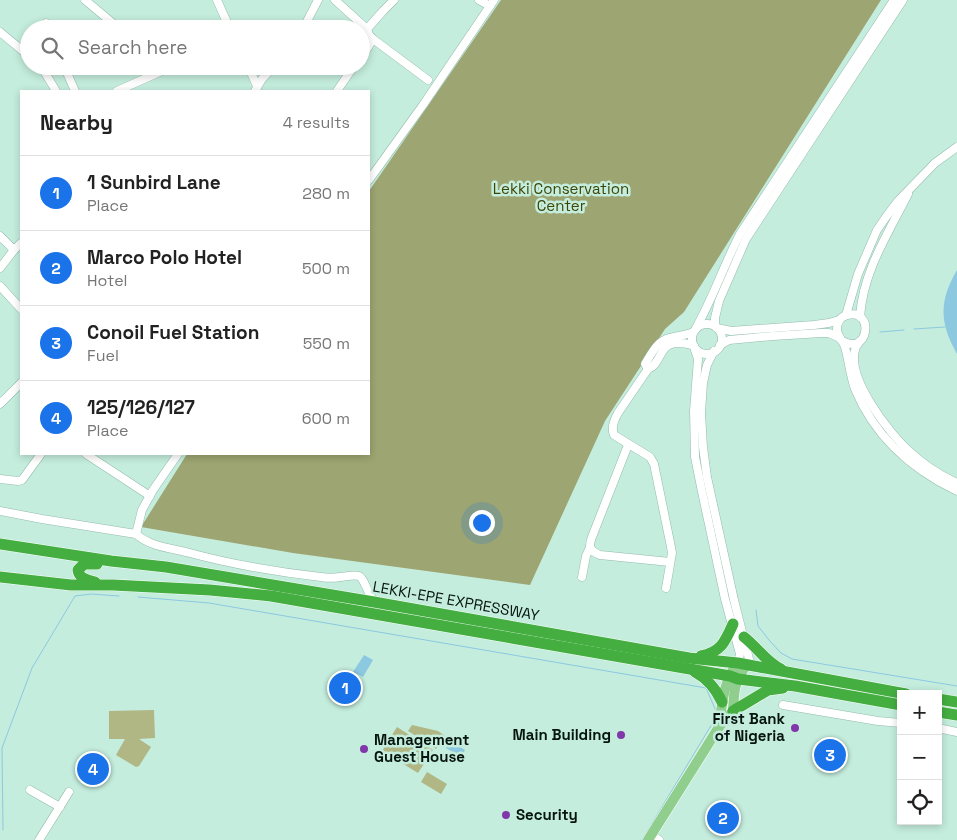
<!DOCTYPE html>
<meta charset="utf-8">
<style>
body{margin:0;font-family:"Space Grotesk",sans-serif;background:#f2f2f2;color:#222}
.controls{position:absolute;right:15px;bottom:15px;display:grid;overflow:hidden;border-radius:0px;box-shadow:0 2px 8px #0003}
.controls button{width:45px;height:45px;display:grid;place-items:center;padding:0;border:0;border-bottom:1px solid #e0e0e0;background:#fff;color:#222;font:25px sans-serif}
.you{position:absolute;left:481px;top:522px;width:18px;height:18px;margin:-12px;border:4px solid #fff;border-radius:50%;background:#1a73e8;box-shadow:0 0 0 8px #1a73e833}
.badge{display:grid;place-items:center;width:32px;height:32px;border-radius:50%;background:#1a73e8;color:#fff;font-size:16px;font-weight:700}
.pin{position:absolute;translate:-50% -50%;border:2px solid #fff;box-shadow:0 1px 5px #0006}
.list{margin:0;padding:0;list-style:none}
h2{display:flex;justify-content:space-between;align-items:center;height:65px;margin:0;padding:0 20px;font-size:21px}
h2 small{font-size:16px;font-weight:400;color:#767676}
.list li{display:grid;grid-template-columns:32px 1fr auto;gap:15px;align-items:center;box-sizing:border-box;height:75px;padding:0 20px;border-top:1px solid #e0e0e0}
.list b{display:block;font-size:19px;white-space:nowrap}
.list p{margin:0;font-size:16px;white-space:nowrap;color:#767676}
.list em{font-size:16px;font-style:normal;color:#767676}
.icon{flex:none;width:28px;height:28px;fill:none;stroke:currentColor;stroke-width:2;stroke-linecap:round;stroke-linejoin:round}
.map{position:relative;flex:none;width:957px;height:840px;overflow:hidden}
.search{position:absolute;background:#fff;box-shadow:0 2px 8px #0003;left:20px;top:20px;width:350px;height:55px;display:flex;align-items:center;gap:12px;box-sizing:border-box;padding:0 18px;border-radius:28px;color:#767676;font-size:19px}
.panel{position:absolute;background:#fff;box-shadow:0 2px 8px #0003;left:20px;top:90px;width:350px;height:365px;border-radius:0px}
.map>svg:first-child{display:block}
</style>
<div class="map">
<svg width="957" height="840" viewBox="0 0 957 840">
<rect width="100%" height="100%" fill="#c4eddd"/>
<g fill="#b0b784">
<path d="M154 710 155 738 139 739 151 747 139 766 136 767 116 755 125 739H109V711Z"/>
<path d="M412 725 438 731 445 736 436 749 408 731Z"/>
<path d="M397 727 433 750 418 773 382 751Z"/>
<path d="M427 772 447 784 441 794 421 782Z"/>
</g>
<path fill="#9da572" d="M501 0H881L684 312 665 329 605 421 530 585 293 553 141 527 187 454H369V191Z"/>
<g fill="#8dc8e1">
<path d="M957 270V354C939 322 939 301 957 270Z"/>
<path d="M364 655 373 660 363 677 353 672Z"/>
<path d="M451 741 465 750 461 757 446 748Z"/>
</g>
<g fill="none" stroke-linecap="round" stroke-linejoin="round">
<g stroke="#8dc8e1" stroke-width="1">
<path d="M914 329 945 327"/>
<path d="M880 332 904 330"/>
<path d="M138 597 209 603 706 688 716 711"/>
<path d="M756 610 758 626 769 640 781 653 792 659 957 686"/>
<path d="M3 830 2 748 32 668 75 596 91 594 119 596"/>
<path d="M642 840 715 719"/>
</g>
<defs>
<g id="minor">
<path d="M85 0 115 25 108 29"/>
<path d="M217 0 230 29"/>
<path d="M335 0 367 29 369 35 373 39 367 49 361 55"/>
<path d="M479 0 490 6"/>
<path d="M46 23 54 29"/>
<path d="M138 29 140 28"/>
<path d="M303 29 318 0"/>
<path d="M367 29 383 11 394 0"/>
<path d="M0 32 29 56"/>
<path d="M373 39 428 80"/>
<path d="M41 66 56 91"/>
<path d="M64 66 75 91"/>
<path d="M248 66 257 86"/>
<path d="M117 91 164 70"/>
<path d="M255 91 262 79 274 66"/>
<path d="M337 91 354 66"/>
<path d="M369 180 423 105 494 0"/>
<path d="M0 236 14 250"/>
<path d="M0 268 14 250 21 243"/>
<path d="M0 286 21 309"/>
<path d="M846 315 858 274 877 230 886 217 898 201 935 163 957 147"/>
<path d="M860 317C863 271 888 234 908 194"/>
<circle cx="707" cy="339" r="15"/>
<path d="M715 326V318L719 301 746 239 903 0"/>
<path d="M696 328C713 298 724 265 740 234L894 0"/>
<path d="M717 328 731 331 814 325 829 323 839 320"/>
<path d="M841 340C869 358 875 308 848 315 840 316 837 323 837 330 838 337 843 341 845 347 849 361 850 375 855 389 875 437 911 469 957 491"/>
<path d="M860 341C860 342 856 346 856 347 844 376 889 433 909 451 923 464 939 475 957 483"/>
<path d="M720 345 729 340 773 336 821 333H829L840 338"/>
<path d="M694 347 698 359 694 411 695 457 701 487 725 599 740 654 738 663"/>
<path d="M714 351 707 365 703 383 701 413 703 447 707 477 734 600 749 659 746 665"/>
<path d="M648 369 645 364C652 353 657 341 670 338 678 335 685 336 693 332"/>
<path d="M0 404 21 383"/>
<path d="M628 445 592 537C588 547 590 551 600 555L670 562"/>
<path d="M86 454 150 496"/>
<path d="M0 479 18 481 22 480 41 454"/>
<path d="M0 511 42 519 136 534C149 546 169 548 186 552 230 564 276 572 321 577 327 578 334 578 340 577 346 577 352 574 359 576 364 578 369 596 374 602"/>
<path d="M136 534 142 510 153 490 178 454"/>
<path d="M582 577 586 556 590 547"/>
<path d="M666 588 672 553 671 547 654 464 650 457 614 435C611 428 614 420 618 413L648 369C662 364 658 344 677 343 684 343 688 343 694 346"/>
<path d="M783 705 878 721 901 723"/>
<path d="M938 728 957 732"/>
<path d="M30 790 60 807"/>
<path d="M651 835 659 840"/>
<path d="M39 840 69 792"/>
</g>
<g id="major">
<path d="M719 727C722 705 723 681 738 663"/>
<path d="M648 840 719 727 733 711C734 690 734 684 746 665"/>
</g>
<g id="highway">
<path d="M0 544 111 561 166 567 374 602 689 658 738 663 906 694"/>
<path d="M0 577 71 585H113L210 590 271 596 730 676 738 679 795 686 901 705"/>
<path d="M95 582C88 580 79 579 78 570L84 564H97"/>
<path d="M744 637C757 647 767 663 781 669"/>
<path d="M701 656C721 652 725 642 733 624"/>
<path d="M695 672C708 679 716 689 722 702"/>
<path d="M938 699 957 702"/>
<path d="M733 711 768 690 783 688"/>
<path d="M938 712 957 715"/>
</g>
</defs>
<use href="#minor" stroke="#94bbad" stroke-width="9"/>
<use href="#major" stroke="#fff" stroke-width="11"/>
<use href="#highway" stroke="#fff" stroke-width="12"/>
<use href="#minor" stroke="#fff" stroke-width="8"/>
<use href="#major" stroke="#8fce8d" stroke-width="10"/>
<use href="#highway" stroke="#44ae41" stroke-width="11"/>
</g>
<g fill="#8037aa" stroke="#c4eddd" stroke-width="2">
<circle cx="795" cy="728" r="5"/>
<circle cx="621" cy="735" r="5"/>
<circle cx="364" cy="749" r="5"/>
<circle cx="506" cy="815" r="5"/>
</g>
<g text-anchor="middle" stroke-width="5" stroke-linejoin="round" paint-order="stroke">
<g font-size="15" fill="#3e4404" stroke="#c4eddd">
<text x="561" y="194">Lekki Conservation<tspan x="561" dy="17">Center</tspan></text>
</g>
<g font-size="15" fill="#06140f" stroke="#c4eddd">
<text transform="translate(456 601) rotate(10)" y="5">LEKKI-EPE EXPRESSWAY</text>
</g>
<g font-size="15" font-weight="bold" fill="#06140f" stroke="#c4eddd" text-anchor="end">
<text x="785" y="724">First Bank<tspan x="785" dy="17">of Nigeria</tspan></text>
<text x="611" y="740">Main Building</text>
<text x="374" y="745" text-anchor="start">Management<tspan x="374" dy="17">Guest House</tspan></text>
<text x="516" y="820" text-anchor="start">Security</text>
</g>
</g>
</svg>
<div class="controls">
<button>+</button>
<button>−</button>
<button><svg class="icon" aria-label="locate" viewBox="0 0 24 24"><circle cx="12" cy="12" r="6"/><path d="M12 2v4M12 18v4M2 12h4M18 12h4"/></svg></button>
</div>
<div class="you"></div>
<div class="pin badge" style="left:345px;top:688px">1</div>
<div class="pin badge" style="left:723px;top:818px">2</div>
<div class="pin badge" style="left:830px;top:755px">3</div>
<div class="pin badge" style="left:93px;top:769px">4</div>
<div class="search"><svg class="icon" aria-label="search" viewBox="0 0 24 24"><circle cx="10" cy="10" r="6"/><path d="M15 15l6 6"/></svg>Search here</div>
<section class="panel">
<h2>Nearby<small>4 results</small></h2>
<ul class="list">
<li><span class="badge">1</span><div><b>1 Sunbird Lane</b><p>Place</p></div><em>280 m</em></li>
<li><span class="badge">2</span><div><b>Marco Polo Hotel</b><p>Hotel</p></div><em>500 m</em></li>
<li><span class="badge">3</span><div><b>Conoil Fuel Station</b><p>Fuel</p></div><em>550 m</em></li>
<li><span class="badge">4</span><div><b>125/126/127</b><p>Place</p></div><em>600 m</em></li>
</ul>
</section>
</div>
